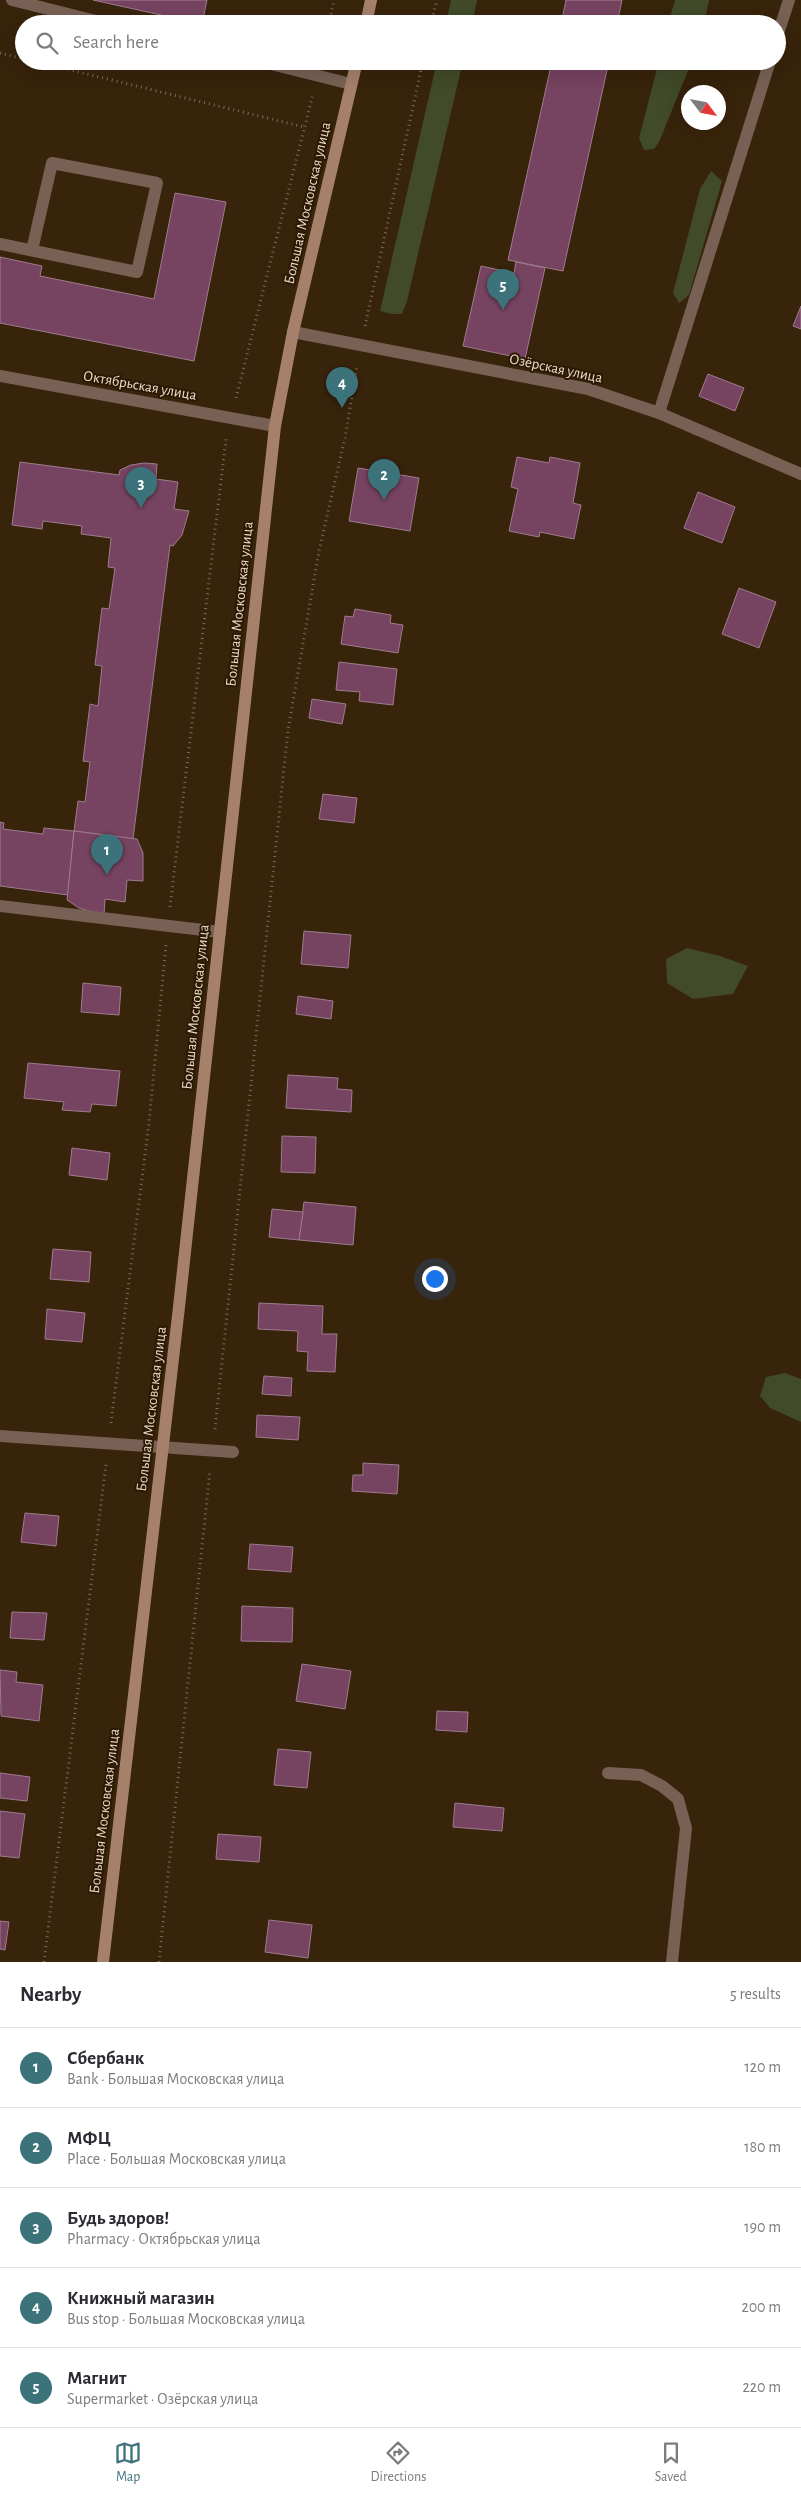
<!DOCTYPE html>
<meta charset="utf-8">
<style>
body{margin:0;font-family:"Alegreya Sans",sans-serif;background:#f2f2f3;color:#2b2b33}
.compass{position:absolute;left:681px;top:85px;width:45px;height:45px;border-radius:50%;background:#fff;box-shadow:0 5px 20px #0002;rotate:122deg}
.you{position:absolute;left:434px;top:1278px;width:18px;height:18px;margin:-12px;border:4px solid #fff;border-radius:50%;background:#1a73e8;box-shadow:0 0 0 8px #1a73e833}
.badge{display:grid;place-items:center;width:32px;height:32px;border-radius:50%;background:#3c737b;color:#fff;font-size:16px;font-weight:700}
.pin{position:absolute;translate:-50% -41px;filter:drop-shadow(0 1px 2px #0008)}
.pin::after{content:'';position:absolute;top:26px;width:18px;height:15px;background:inherit;clip-path:polygon(0 0,100% 0,50% 100%)}
.list{margin:0;padding:0;list-style:none}
h2{display:flex;justify-content:space-between;align-items:center;height:65px;margin:0;padding:0 20px;font-size:21px}
h2 small{font-size:16px;font-weight:400;color:#7c7c81}
.list li{display:grid;grid-template-columns:32px 1fr auto;gap:15px;align-items:center;box-sizing:border-box;height:80px;padding:0 20px;border-top:1px solid #e1e1e2}
.list b{display:block;font-size:19px;white-space:nowrap}
.list p{margin:0;font-size:16px;white-space:nowrap;color:#7c7c81}
.list em{font-size:16px;font-style:normal;color:#7c7c81}
.icon{flex:none;width:28px;height:28px;fill:none;stroke:currentColor;stroke-width:2;stroke-linecap:round;stroke-linejoin:round}
.map{position:relative;flex:none;width:801px;height:1962px;overflow:hidden}
.search{position:absolute;background:#fff;box-shadow:0 5px 20px #0002;left:15px;right:15px;top:15px;height:55px;display:flex;align-items:center;gap:12px;box-sizing:border-box;padding:0 18px;border-radius:28px;color:#7c7c81;font-size:19px}
.sheet{height:465px;background:#fff}
nav{display:flex;justify-content:space-around;align-items:center;box-sizing:border-box;height:70px;border-top:1px solid #e1e1e2;background:#fff;font-size:14px;color:#7c7c81}
nav a{display:grid;justify-items:center;gap:2px}
nav .on{color:#3c737b}
.map>svg:first-child{display:block}
</style>
<div class="map">
<svg width="801" height="1962" viewBox="0 0 801 1962">
<rect width="100%" height="100%" fill="#38230b"/>
<g fill="#414a29">
<path d="M451 0H477L472 24H446Z"/>
<path d="M675 0H709L704 24H668Z"/>
<path d="M437 61H463L407 301 402 314H391L380 311Z"/>
<path d="M659 61H692L659 142 654 149 644 150 639 138Z"/>
<path d="M711 171 722 181 689 295 679 303 673 293 700 189Z"/>
<path d="M687 948 720 956 748 966 733 994 693 999 667 983 666 959Z"/>
<path d="M785 1373 801 1379V1422L770 1408 760 1396 766 1377Z"/>
</g>
<g fill="#764360" stroke="#9e7c8e">
<path d="M93 0H207L202 24Z"/>
<path d="M566 0H622L617 24H561Z"/>
<path d="M552 61H609L563 271 508 260Z"/>
<path d="M175 193 226 202 194 361 0 323V257L42 266 40 276 154 299Z"/>
<path d="M516 262 545 268 525 359 463 346 481 266 514 273Z"/>
<path d="M801 306V329L793 326Z"/>
<path d="M708 374 744 388 735 411 699 396Z"/>
<path d="M517 457 549 463 550 457 580 463 573 503 581 505 574 539 540 532 539 537 509 531 518 489 511 487Z"/>
<path d="M20 462 119 475 120 470 131 465 144 463 157 464 156 479 178 482 174 509 189 511 182 535 173 546 170 545 133 839 74 831 78 801 85 802 90 762 83 761 90 704 98 706 102 666 95 665 102 608 109 609 115 568 108 567 111 538 81 534 82 526 43 521 42 529 12 525Z"/>
<path d="M358 468 419 478 410 531 349 521Z"/>
<path d="M698 492 735 507 722 543 684 528Z"/>
<path d="M739 588 776 602 759 648 722 634Z"/>
<path d="M355 609 391 615 390 623 403 625 398 653 341 644 345 616 353 617Z"/>
<path d="M339 662 397 669 393 705 359 701 360 692 336 690Z"/>
<path d="M312 699 346 704 342 724 309 718Z"/>
<path d="M323 794 357 798 354 823 319 819Z"/>
<path d="M0 822 4 823 3 829 43 834 44 828 74 831 68 895 0 886Z"/>
<path d="M74 831 137 839 143 853V881L127 880 125 902 105 899 104 915 79 908 67 900Z"/>
<path d="M304 931 351 935 348 968 301 964Z"/>
<path d="M83 983 121 987 119 1015 81 1012Z"/>
<path d="M298 996 333 1001 331 1019 296 1014Z"/>
<path d="M28 1063 120 1071 116 1106 92 1104 90 1112 62 1110 64 1102 24 1098Z"/>
<path d="M288 1075 338 1078 337 1089 352 1090 351 1112 286 1108Z"/>
<path d="M282 1136 316 1137 315 1173 281 1172Z"/>
<path d="M72 1148 110 1153 107 1180 69 1175Z"/>
<path d="M304 1202 356 1207 353 1245 299 1240Z"/>
<path d="M272 1209 303 1212 299 1240 269 1237Z"/>
<path d="M53 1249 91 1252 89 1282 50 1279Z"/>
<path d="M259 1303 323 1306 322 1334H337L335 1372 307 1371 308 1352 297 1351 298 1331 258 1329Z"/>
<path d="M47 1309 85 1313 82 1342 45 1339Z"/>
<path d="M264 1376 292 1378 291 1396 262 1394Z"/>
<path d="M257 1415 300 1417 298 1440 256 1437Z"/>
<path d="M363 1463 399 1465 397 1494 352 1491 353 1475H363Z"/>
<path d="M25 1513 59 1516 56 1546 21 1542Z"/>
<path d="M250 1544 293 1547 291 1572 248 1569Z"/>
<path d="M242 1606 293 1608 292 1642 241 1641Z"/>
<path d="M12 1612 47 1613 44 1640 10 1638Z"/>
<path d="M302 1664 351 1671 345 1709 296 1701Z"/>
<path d="M0 1670 17 1672 16 1682 43 1685 39 1721 1 1716Z"/>
<path d="M437 1711 468 1712 467 1732 436 1730Z"/>
<path d="M278 1749 311 1752 307 1788 274 1785Z"/>
<path d="M0 1773 30 1777 27 1801 0 1798Z"/>
<path d="M455 1803 504 1808 502 1831 453 1827Z"/>
<path d="M0 1811 25 1814 19 1858 0 1856Z"/>
<path d="M218 1834 261 1837 259 1862 216 1859Z"/>
<path d="M269 1920 312 1925 308 1958 265 1952Z"/>
<path d="M0 1921 9 1922 5 1950 0 1949Z"/>
</g>
<g fill="none" stroke-linecap="round" stroke-linejoin="round">
<g stroke="#7e6c58" stroke-width="3" stroke-dasharray="1 4" stroke-linecap="butt">
<path d="M329 24 334 0"/>
<path d="M431 24 437 0"/>
<path d="M0 53 24 59"/>
<path d="M34 61 304 127"/>
<path d="M365 326 423 61"/>
<path d="M236 398 313 94"/>
<path d="M170 907 226 439"/>
<path d="M111 1423 149 1123 166 945"/>
<path d="M215 1429 288 730 319 551 345 438 357 366"/>
<path d="M44 1962 106 1464"/>
<path d="M159 1962 210 1470"/>
</g>
<g stroke="#786054" stroke-width="12">
<path d="M12 0 108 24"/>
<path d="M259 61 351 84"/>
<path d="M0 906 220 932"/>
<path d="M0 1436 233 1452"/>
<path d="M608 1773 641 1775 662 1786 678 1799 686 1828 672 1962"/>
</g>
<g stroke="#786054" stroke-width="12">
<path d="M777 37 789 0"/>
<path d="M0 244 137 272 157 183 52 163 32 250"/>
<path d="M293 332 588 389 659 413 801 474"/>
<path d="M0 376 275 426"/>
<path d="M659 413 770 61"/>
</g>
<g stroke="#a5806b" stroke-width="12">
<path d="M366 24 371 0"/>
<path d="M103 1962 179 1307 275 426 293 332 357 61"/>
</g>
</g>
<g text-anchor="middle" stroke-width="4" stroke-linejoin="round" paint-order="stroke">
<g font-size="15" fill="#eadcce" stroke="#2d1902">
<text transform="translate(307 203) rotate(-77)" y="5">Большая Московская улица</text>
<text transform="translate(556 368) rotate(12)" y="5">Озёрская улица</text>
<text transform="translate(140 385) rotate(10)" y="5">Октябрьская улица</text>
<text transform="translate(239 604) rotate(-84)" y="5">Большая Московская улица</text>
<text transform="translate(195 1007) rotate(-84)" y="5">Большая Московская улица</text>
<text transform="translate(151 1409) rotate(-83)" y="5">Большая Московская улица</text>
<text transform="translate(104 1811) rotate(-83)" y="5">Большая Московская улица</text>
</g>
</g>
</svg>
<svg class="compass" viewBox="-18 -18 36 36"><path d="M0-13l5 13h-10z" fill="#e53935"/><path d="M0 13l5-13h-10z" fill="#7c7c81"/></svg>
<div class="you"></div>
<div class="pin badge" style="left:107px;top:875px">1</div>
<div class="pin badge" style="left:384px;top:500px">2</div>
<div class="pin badge" style="left:141px;top:508px">3</div>
<div class="pin badge" style="left:342px;top:408px">4</div>
<div class="pin badge" style="left:503px;top:310px">5</div>
<div class="search"><svg class="icon" aria-label="search" viewBox="0 0 24 24"><circle cx="10" cy="10" r="6"/><path d="M15 15l6 6"/></svg>Search here</div>
</div>
<section class="sheet">
<h2>Nearby<small>5 results</small></h2>
<ul class="list">
<li><span class="badge">1</span><div><b>Сбербанк</b><p>Bank · Большая Московская улица</p></div><em>120 m</em></li>
<li><span class="badge">2</span><div><b>МФЦ</b><p>Place · Большая Московская улица</p></div><em>180 m</em></li>
<li><span class="badge">3</span><div><b>Будь здоров!</b><p>Pharmacy · Октябрьская улица</p></div><em>190 m</em></li>
<li><span class="badge">4</span><div><b>Книжный магазин</b><p>Bus stop · Большая Московская улица</p></div><em>200 m</em></li>
<li><span class="badge">5</span><div><b>Магнит</b><p>Supermarket · Озёрская улица</p></div><em>220 m</em></li>
</ul>
</section>
<nav>
<a class="on"><svg class="icon" aria-label="map" viewBox="0 0 24 24"><path d="M3 6l6-2 6 2 6-2v14l-6 2-6-2-6 2zM9 4v14M15 6v14"/></svg>Map</a>
<a><svg class="icon" aria-label="directions" viewBox="0 0 24 24"><path d="M12 3l9 9-9 9-9-9zM9 14v-3h6M13 9l2 2-2 2"/></svg>Directions</a>
<a><svg class="icon" aria-label="saved" viewBox="0 0 24 24"><path d="M7 4h10v16l-5-4-5 4z"/></svg>Saved</a>
</nav>
